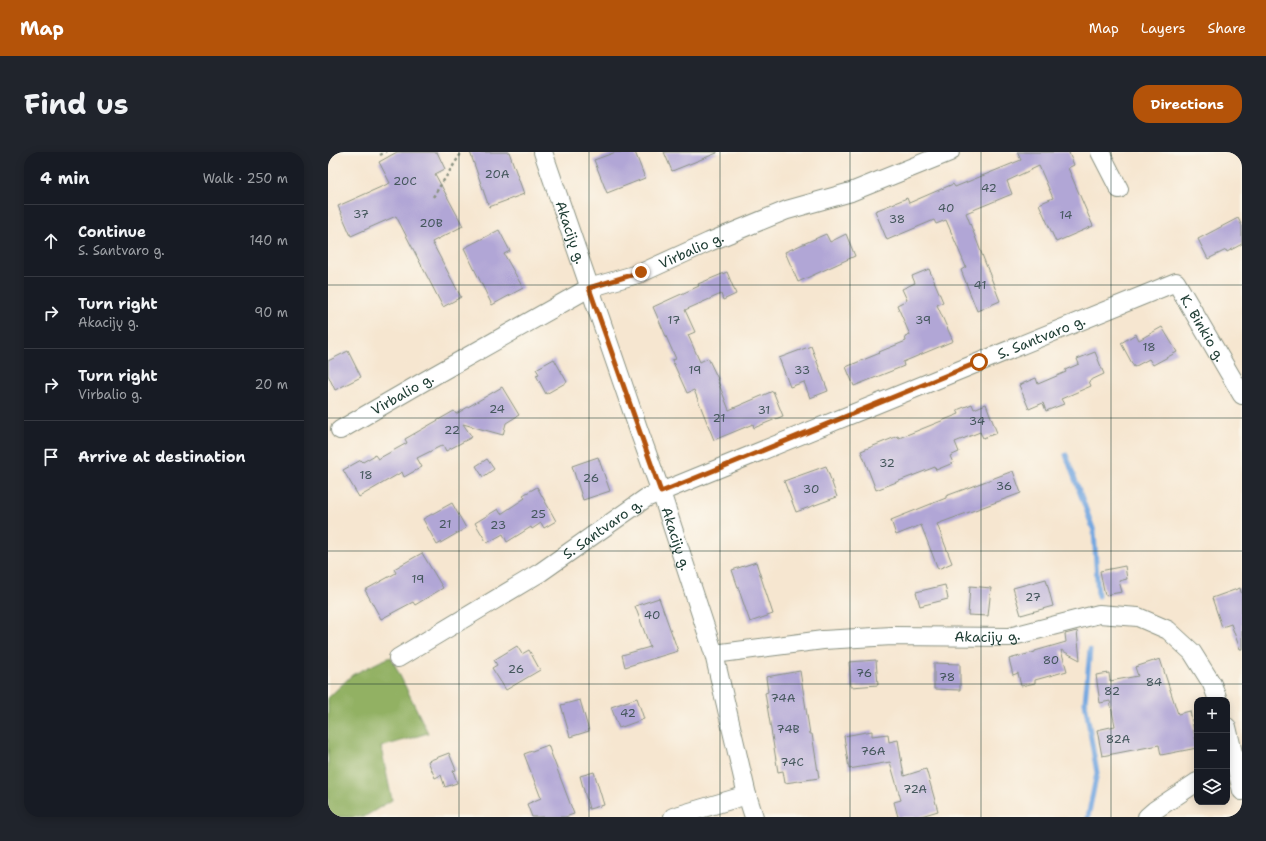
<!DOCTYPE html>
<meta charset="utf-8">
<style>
body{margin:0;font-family:"Shantell Sans",sans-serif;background:#20242c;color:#f1f3f6}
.controls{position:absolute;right:12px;bottom:12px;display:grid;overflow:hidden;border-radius:8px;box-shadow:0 2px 10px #0003}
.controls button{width:36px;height:36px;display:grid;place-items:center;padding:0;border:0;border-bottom:1px solid #363941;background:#171b24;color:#f1f3f6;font:20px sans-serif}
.stop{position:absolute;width:12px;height:12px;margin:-9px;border:3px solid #b45309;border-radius:50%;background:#fff}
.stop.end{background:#b45309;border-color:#fff;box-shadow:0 1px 4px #0008}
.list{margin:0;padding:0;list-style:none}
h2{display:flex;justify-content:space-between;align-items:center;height:52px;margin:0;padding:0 16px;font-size:17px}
h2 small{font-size:13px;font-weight:400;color:#9ea1a6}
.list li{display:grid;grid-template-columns:26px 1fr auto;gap:12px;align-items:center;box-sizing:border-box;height:72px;padding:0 16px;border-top:1px solid #363941}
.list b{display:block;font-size:15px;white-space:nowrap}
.list p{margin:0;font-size:13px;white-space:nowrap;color:#9ea1a6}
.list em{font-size:13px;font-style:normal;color:#9ea1a6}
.icon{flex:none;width:22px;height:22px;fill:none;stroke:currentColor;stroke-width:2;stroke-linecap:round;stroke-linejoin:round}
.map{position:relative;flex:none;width:914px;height:665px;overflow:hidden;border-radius:16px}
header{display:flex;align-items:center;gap:24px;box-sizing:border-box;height:56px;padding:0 20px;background:#b45309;color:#fff}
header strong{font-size:19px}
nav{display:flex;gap:22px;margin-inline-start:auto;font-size:14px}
.intro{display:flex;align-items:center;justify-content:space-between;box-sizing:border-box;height:96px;padding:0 24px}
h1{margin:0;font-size:28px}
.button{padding:10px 18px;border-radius:16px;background:#b45309;color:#fff;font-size:14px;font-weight:700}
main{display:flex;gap:24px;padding:0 24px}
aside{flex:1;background:#171b24;border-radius:16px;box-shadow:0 2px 10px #0003}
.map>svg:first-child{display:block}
</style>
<header>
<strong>Map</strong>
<nav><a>Map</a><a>Layers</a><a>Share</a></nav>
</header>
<div class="intro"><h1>Find us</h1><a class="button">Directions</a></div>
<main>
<aside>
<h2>4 min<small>Walk · 250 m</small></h2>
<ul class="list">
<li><svg class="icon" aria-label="ahead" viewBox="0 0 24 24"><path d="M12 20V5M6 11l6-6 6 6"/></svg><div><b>Continue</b><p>S. Santvaro g.</p></div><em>140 m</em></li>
<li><svg class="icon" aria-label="right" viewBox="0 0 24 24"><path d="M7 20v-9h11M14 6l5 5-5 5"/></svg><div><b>Turn right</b><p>Akacijų g.</p></div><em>90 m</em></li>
<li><svg class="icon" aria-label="right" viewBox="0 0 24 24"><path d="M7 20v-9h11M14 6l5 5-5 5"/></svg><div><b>Turn right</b><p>Virbalio g.</p></div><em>20 m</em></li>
<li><svg class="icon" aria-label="arrive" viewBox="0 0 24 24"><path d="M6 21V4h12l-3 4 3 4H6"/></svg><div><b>Arrive at destination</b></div></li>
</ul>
</aside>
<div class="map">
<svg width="914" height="665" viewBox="0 0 914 665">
<rect width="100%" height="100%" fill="#fbf7ec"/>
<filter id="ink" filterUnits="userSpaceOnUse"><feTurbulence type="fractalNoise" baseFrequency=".025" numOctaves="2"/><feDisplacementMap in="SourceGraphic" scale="8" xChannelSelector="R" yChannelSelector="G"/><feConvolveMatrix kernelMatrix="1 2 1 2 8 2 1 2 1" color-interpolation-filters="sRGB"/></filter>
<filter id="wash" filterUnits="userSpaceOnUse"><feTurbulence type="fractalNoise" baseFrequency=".012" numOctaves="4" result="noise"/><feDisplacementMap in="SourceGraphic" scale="16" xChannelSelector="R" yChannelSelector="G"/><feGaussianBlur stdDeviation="0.9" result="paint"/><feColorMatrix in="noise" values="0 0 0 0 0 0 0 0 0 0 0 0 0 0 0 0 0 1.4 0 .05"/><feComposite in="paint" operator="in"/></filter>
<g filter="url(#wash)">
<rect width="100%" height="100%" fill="#f6e6d0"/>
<path fill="#92b164" stroke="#58774c" d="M63 505 100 581 53 595 64 648 36 665H0V546L24 523 53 509Z"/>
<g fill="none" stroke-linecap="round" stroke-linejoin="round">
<g stroke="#74a7e0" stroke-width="5">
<path d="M738 303 766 379 770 444"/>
<path d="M760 665 769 621 757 550 762 498"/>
</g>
</g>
<g id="blocks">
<g fill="#b1a6d6">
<path d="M69 0H109L117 17 107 22 135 74 104 90 133 145 115 155 68 64 23 84 10 54 62 31 51 10Z"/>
<path d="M142 0H181L196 42 161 55Z"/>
<path d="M288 0H307L317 26 279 41 266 8Z"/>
<path d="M336 0H389V1L344 19Z"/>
<path d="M689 0H742L741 1 746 13 740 16 765 74 728 90 711 52 725 46 711 14 679 29 684 42 638 61 672 149 649 159 633 118 638 115 618 68 608 72 606 68 559 88 547 59 579 46 581 51 625 32 627 35 693 8Z"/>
<path d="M910 66 914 74V92L899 100 898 98 880 107 870 87Z"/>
<path d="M171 78 182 99 176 102 195 136 164 153 136 96Z"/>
<path d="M498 82 502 90 518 82 527 104 470 130 457 100Z"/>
<path d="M601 117 615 150 609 153 625 189 575 210 576 214 526 234 518 215 552 201 551 200 578 189 577 185 582 183 569 153 579 148 574 137 587 131 584 124Z"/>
<path d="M399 120 408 142 395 148 393 142 357 158 367 180 360 183 372 210 380 206 390 227H389L401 258 445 239 455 264 426 276 425 272 386 288 366 238 359 241 344 208 348 207 325 155 371 134 370 132Z"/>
<path d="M834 175 849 200 825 213 821 207 806 215 793 191 808 182 811 188Z"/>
<path d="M483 194 500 239 482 246 476 230 462 235 451 206Z"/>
<path d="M20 199 33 225 7 238 0 223V209Z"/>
<path d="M767 200 776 222 761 229 763 234 733 247 736 252 718 259 715 251 701 257 691 233 708 226 710 232 738 220 737 218 751 212 749 207Z"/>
<path d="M226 207 239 230 218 242 208 223 211 222 208 217Z"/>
<path d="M174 235 191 263 178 271 175 283 135 272 144 285 118 299 115 293 89 306 94 315 76 325 74 320 31 345 15 318 33 308 35 310 47 303 50 307 79 291 77 287 126 259 128 262Z"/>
<path d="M644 252 646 257 658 252 669 281 655 286 652 280 627 290 631 300 622 304 625 311 608 318 607 315 548 338 533 299 570 284 571 286 631 262 629 258Z"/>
<path d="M270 305 282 339 255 348 244 314Z"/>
<path d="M159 307 166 317 155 325 148 314Z"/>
<path d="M498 314 509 345 468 360 456 329Z"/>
<path d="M685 319 693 341 609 372 624 411 610 417 593 373 568 383 563 368 618 346V344Z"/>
<path d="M209 335 228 369 216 376 213 371 204 377 203 375 179 390 175 382 159 391 147 371 170 357 173 362 197 346 195 343Z"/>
<path d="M124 351 138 376 109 393 95 367Z"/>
<path d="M94 401 115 436 87 453 85 450 53 467 37 438 68 421 66 417Z"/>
<path d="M428 410 445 462 422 470 404 418Z"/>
<path d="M797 414 799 427 791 429 794 440 777 443 772 419Z"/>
<path d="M718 427 725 454 693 463 685 436Z"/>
<path d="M617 433 620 447 592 454 588 440Z"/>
<path d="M642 434 663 436 660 464 640 463Z"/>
<path d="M912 436 914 443V497H912L903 472 894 475 884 446Z"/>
<path d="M331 446 350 499 297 515 294 503 322 495 307 454Z"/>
<path d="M749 479 752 508 733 498 739 519 707 528V531L693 534 690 521 685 523 681 507 707 500V499L738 490 737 482Z"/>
<path d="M189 494 194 502 201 498 212 518 178 538 164 516 169 513 166 508Z"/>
<path d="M832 507 850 562 862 559 869 596 833 603 831 593 774 604 769 578 787 574 782 549 772 551 768 523 781 521 782 529 810 524 807 515Z"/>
<path d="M548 508 550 533 523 535 521 510Z"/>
<path d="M606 511 632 512V538L606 537Z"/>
<path d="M472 519 482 582H484L491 626 457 631 455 619 450 620 437 541 440 540 438 525Z"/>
<path d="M309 546 316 567 291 576 283 555Z"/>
<path d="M252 548 261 579 242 585 233 553Z"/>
<path d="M544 579V584L560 582 561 590 570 588 576 624 598 617 610 659 590 665H570L566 650 573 648 562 610 521 617 516 584Z"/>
<path d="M220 593 246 662 237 665H204L199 652 213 646 196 602Z"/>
<path d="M121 601 128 618 125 619 129 631 117 635 113 623 107 626 100 609Z"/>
<path d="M266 620 276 653 261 657 252 624Z"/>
</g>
</g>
</g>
<g filter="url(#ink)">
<use href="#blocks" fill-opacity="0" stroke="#8a9282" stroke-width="1"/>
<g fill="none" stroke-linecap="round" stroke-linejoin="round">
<defs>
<g id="street">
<path id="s1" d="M215 0 311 279 333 340 386 502 419 643 426 665"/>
<path d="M772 0 791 37"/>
<path id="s2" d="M12 278 107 223 261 136 313 121 381 90 459 58 523 40 622 0"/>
<path id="s3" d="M386 502 495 488 564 484 681 485 771 462 810 465 840 478 864 500 884 532 890 548"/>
<path id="s4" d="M70 506 213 420 318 346 848 130 914 243"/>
<path d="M899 575 914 639"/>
<path d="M345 665 419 643"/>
<path d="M819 665 827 658 869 630"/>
</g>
</defs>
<use href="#street" stroke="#8a9282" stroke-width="20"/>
<g stroke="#8a9282" stroke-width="2.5" stroke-dasharray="3 3" stroke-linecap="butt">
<path d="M52 3 58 0"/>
<path d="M105 45 134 0"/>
</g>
<use href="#street" stroke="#fff" stroke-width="18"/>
</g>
</g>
<g fill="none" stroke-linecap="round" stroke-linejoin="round" filter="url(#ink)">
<path stroke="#b45309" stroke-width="5" d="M313 120 261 136 333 340 651 210"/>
</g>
<path fill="none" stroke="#1f3d34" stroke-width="1" stroke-opacity="0.55" d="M131 0V665M261 0V665M392 0V665M522 0V665M653 0V665M783 0V665M0 133H914M0 266H914M0 399H914M0 532H914"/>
<g text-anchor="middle" stroke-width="3" stroke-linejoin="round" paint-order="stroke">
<g font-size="12" fill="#44575c">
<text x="169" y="26">20A</text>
<text x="77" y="33">20C</text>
<text x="661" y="40">42</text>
<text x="618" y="60">40</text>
<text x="33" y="66">37</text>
<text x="738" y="67">14</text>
<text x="569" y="71">38</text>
<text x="103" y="75">20B</text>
<text x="652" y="137">41</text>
<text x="346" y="172">17</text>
<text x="595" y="172">39</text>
<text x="821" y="199">18</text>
<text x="367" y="222">19</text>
<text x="474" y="222">33</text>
<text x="169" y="261">24</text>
<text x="436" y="262">31</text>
<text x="391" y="270">21</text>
<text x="649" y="273">34</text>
<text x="124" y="282">22</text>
<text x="559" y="315">32</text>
<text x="38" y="327">18</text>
<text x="263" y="330">26</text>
<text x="676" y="338">36</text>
<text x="483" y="341">30</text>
<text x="210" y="366">25</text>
<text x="117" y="376">21</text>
<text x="170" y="377">23</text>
<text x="90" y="431">19</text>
<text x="705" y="449">27</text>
<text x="324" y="467">40</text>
<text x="723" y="512">80</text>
<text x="188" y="521">26</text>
<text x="536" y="525">76</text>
<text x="619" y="529">78</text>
<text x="826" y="534">84</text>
<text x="784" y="543">82</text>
<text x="455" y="550">74A</text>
<text x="300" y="565">42</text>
<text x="460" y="581">74B</text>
<text x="790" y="591">82A</text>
<text x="545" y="603">76A</text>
<text x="464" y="614">74C</text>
<text x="587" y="641">72A</text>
</g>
<g font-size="14" fill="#1f3d34" stroke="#fbf7ec">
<text dy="5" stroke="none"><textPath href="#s1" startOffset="85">Akacijų g.</textPath></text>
<text dy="5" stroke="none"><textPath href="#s2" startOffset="396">Virbalio g.</textPath></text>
<text dy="5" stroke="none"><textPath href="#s4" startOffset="921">K. Binkio g.</textPath></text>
<text dy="5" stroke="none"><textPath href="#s4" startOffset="722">S. Santvaro g.</textPath></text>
<text dy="5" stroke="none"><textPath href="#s2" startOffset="72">Virbalio g.</textPath></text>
<text dy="5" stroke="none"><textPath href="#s4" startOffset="242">S. Santvaro g.</textPath></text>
<text dy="5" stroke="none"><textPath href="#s1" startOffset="409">Akacijų g.</textPath></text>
<text dy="5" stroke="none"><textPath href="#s3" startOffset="274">Akacijų g.</textPath></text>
</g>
</g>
</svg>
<div class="controls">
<button>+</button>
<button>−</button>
<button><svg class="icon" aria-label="layers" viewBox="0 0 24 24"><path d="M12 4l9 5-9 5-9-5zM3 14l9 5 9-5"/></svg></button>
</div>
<div class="stop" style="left:651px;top:210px"></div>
<div class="stop end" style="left:313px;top:120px"></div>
</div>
</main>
